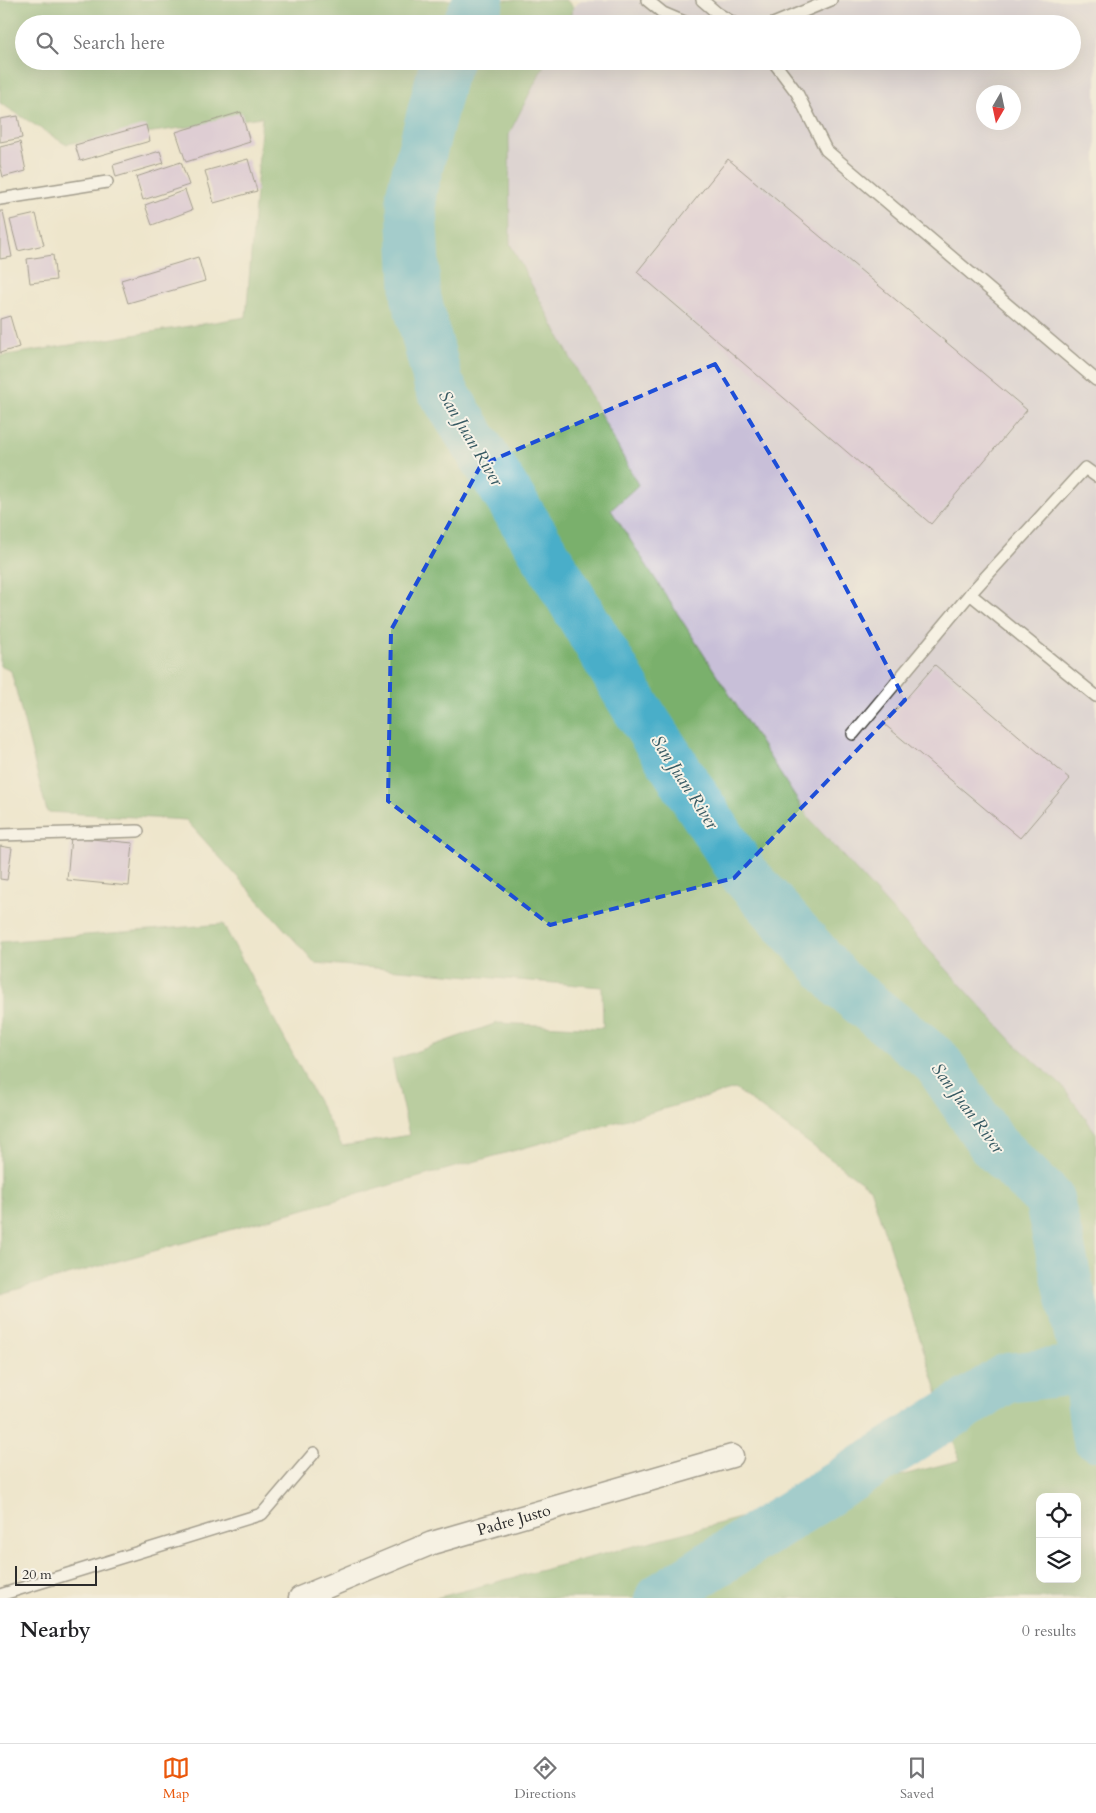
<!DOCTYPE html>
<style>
body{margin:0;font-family:Cardo,serif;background:#f6f6f6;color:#202124}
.controls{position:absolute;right:15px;bottom:15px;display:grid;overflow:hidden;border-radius:10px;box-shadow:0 5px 20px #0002}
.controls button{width:45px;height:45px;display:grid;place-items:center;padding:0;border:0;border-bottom:1px solid #e0e0e0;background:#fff;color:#202124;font:25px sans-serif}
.compass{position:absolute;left:976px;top:85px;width:45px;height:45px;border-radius:50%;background:#fff;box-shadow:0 5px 20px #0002;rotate:189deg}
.scale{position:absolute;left:15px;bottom:12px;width:82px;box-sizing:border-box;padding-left:5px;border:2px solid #2b2b2b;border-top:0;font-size:14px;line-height:18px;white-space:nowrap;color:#2b2b2b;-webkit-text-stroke:4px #f7f3e8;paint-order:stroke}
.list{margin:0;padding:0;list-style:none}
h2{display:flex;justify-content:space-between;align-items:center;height:65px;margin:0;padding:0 20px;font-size:21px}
h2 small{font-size:16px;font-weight:400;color:#757577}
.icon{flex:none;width:28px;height:28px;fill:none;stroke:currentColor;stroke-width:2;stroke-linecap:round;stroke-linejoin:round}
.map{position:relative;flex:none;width:1096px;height:1598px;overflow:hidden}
.search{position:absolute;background:#fff;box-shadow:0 5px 20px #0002;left:15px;right:15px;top:15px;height:55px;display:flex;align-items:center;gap:12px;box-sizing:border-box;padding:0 18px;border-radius:28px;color:#757577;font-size:19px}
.sheet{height:145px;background:#fff}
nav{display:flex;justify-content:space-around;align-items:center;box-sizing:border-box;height:70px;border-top:1px solid #e0e0e0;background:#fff;font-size:14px;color:#757577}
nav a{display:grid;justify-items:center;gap:2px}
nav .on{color:#ea580c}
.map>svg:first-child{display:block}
</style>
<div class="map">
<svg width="1096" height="1598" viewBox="0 0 1096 1598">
<rect width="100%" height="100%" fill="#f7f3e8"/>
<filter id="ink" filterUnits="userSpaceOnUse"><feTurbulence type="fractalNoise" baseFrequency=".02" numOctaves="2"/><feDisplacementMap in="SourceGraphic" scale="10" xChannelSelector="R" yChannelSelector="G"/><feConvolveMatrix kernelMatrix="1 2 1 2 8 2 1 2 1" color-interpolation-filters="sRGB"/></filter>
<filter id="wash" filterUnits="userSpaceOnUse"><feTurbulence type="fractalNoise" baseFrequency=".0096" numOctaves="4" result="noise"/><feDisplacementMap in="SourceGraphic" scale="20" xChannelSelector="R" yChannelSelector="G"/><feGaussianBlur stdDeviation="1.12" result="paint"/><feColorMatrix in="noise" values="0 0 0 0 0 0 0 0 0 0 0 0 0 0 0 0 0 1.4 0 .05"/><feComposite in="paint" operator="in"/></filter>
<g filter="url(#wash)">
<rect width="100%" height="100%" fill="#eee6cc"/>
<path fill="#c8bfd8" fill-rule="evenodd" d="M581 0H1096V1133L1062 1086 1015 1044 810 820 611 510 638 485 510 244 509 134 546 61H1072V24H566L574 7ZM984 92H1014V122H984Z"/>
<path fill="#7ab06c" stroke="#526e4c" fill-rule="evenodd" d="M0 0H566L574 7 566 24H24V61H546L509 134 510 244 638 485 611 510 810 820 1015 1044 1062 1086 1096 1133V1598H436L960 1460 870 1188 735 1089 0 1294V942L223 924 342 1146 409 1135 392 1060 497 1023 603 1028 602 987 315 963 186 820 47 812 11 671 0 666V356L246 317 262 117 65 144 0 103ZM1040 1497H1077V1579H1040Z"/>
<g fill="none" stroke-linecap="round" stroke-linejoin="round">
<g stroke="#49aec9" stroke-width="50">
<path d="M467 24 479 0"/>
<path d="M448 61 442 74 411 194 416 297 439 385 540 546 636 707 745 875 842 985 937 1062 994 1146 1049 1199 1087 1369 1096 1436"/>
<path d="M660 1598 1007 1378 1087 1369"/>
</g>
</g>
<g id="blocks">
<g fill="#caafdc">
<path d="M241 112 250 142 186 162 176 132Z"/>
<path d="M18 116 22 138 0 142V119Z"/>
<path d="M146 125 150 141 80 161 75 145Z"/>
<path d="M20 142 26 171 3 177 0 164V147Z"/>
<path d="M160 151 164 163 116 177 113 165Z"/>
<path d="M248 159 257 191 214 203 205 171Z"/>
<path d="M728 159 1027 410 931 524 637 272Z"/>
<path d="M181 162 189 185 143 200 136 177Z"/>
<path d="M185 190 192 210 152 225 145 205Z"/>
<path d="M0 211H3L12 257 0 259Z"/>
<path d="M36 214 44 245 18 251 10 220Z"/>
<path d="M53 255 56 280 30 283 27 259Z"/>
<path d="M198 257 205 281 128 303 121 280Z"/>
<path d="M10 316 19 347 0 353V319Z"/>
<path d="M935 665 1070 779 1020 838 884 724Z"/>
<path d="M71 837 133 843 129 886 67 880Z"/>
<path d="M0 846 12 848 7 880 0 879Z"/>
</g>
</g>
</g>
<g filter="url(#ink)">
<use href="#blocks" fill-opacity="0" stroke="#484743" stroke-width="1"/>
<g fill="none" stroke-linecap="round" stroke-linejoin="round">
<defs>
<g id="service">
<path d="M647 0 663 13 689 24"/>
<path d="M702 0 717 13 735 24"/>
<path d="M773 24 831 0"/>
<path d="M773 61 797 93 826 150 1096 380"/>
<path d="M0 199 107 182"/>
<path d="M970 594 1096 696"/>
<path d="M853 734 970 594 1085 468 1096 476"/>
<path d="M0 835 138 831"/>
<path d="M0 1595 262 1514 314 1453"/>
</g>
<g id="minor">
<path id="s1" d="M300 1598 432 1543 732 1456"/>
</g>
</defs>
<use href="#service" stroke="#484743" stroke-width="14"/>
<use href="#minor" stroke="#484743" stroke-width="25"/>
<use href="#service" stroke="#fff" stroke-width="11"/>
<use href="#minor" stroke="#fff" stroke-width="22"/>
</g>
</g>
<path d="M0 0H1096V1598H0ZM715 364 810 520 905 700 734 878 550 925 388 801 391 630 481 465Z" fill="#eee6cc" fill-opacity=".55" fill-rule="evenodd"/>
<path fill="none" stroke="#1d4ed8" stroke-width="4" stroke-dasharray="10 6" stroke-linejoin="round" d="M715 364 810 520 905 700 734 878 550 925 388 801 391 630 481 465Z"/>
<g text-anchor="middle" stroke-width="4" stroke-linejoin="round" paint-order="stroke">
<g font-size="16" fill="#2b2b2b" stroke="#f7f3e8">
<text dy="6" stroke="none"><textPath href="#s1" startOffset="228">Padre Justo</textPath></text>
</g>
<g font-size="18" font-style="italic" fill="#365962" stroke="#f7f3e8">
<text transform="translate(471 438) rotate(59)" y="6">San Juan River</text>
<text transform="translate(685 782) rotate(57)" y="6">San Juan River</text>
<text transform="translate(968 1108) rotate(53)" y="6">San Juan River</text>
</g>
</g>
</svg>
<div class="controls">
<button><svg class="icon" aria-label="locate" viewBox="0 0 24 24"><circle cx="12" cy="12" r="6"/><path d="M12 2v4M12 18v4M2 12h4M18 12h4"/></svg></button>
<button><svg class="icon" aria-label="layers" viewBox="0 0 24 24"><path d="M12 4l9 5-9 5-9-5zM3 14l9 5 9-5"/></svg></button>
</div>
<svg class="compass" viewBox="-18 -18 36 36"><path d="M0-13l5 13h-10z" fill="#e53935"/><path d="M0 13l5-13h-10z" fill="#757577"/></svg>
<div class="scale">20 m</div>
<div class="search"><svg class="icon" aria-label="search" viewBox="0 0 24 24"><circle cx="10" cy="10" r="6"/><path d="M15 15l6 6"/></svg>Search here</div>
</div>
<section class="sheet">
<h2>Nearby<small>0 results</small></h2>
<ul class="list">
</ul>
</section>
<nav>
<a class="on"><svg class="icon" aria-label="map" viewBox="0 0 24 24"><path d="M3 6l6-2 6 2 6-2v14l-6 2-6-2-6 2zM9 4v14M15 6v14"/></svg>Map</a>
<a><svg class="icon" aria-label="directions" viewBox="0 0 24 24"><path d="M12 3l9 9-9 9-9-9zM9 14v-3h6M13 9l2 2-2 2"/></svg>Directions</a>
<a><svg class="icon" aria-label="saved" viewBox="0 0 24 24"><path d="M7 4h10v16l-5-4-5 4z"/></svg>Saved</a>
</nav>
